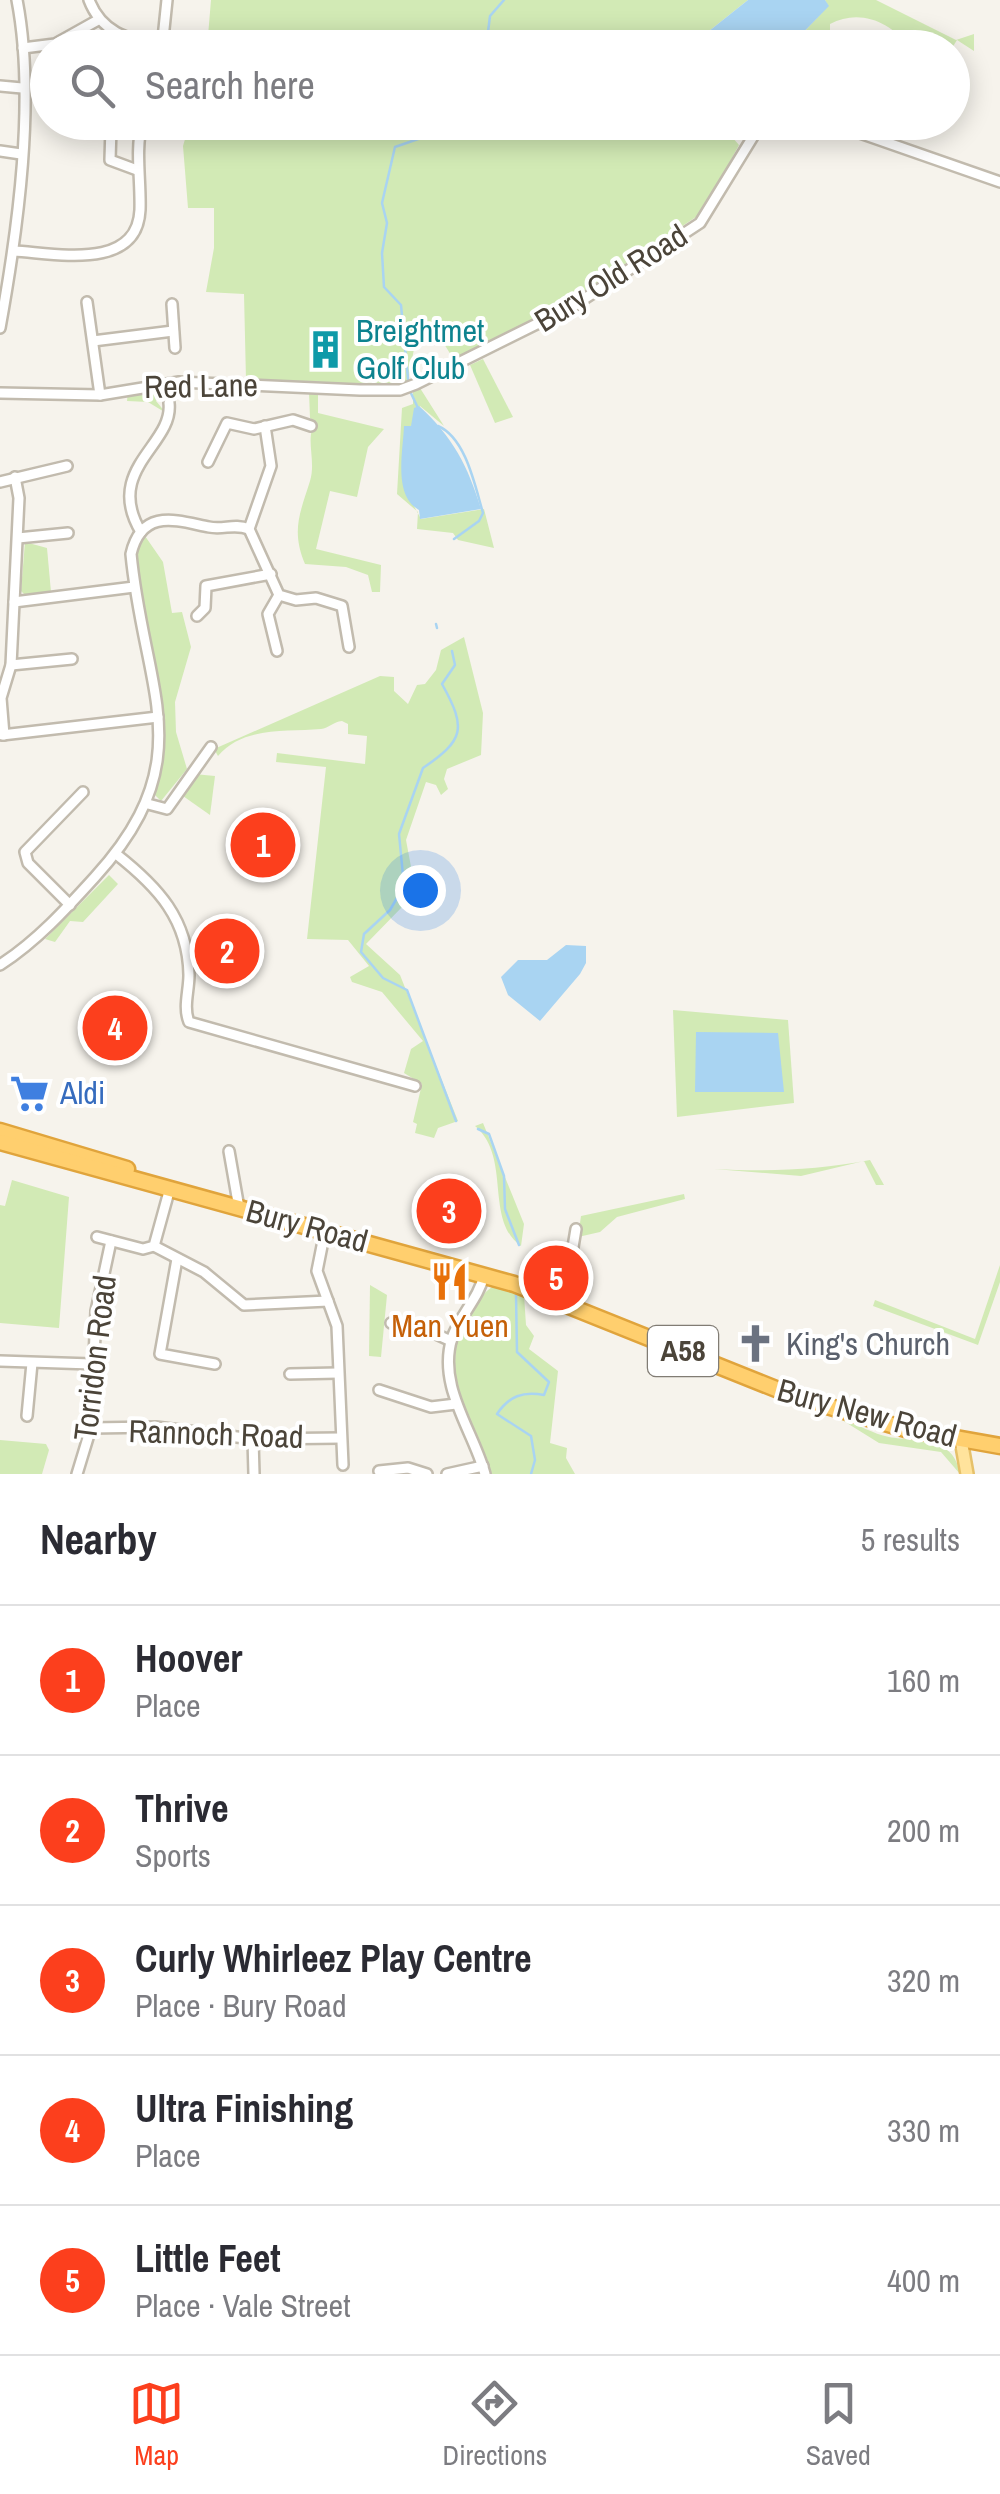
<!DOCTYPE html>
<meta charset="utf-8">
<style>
body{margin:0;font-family:"Archivo Narrow",sans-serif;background:#f7f7f7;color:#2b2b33}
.you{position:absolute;left:420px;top:890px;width:35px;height:35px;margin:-25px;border:8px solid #fff;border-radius:50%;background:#1a73e8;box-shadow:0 0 0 15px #1a73e833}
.badge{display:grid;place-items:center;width:65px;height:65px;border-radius:50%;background:#fc3f1d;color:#fff;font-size:32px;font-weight:700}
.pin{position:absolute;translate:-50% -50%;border:5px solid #fff;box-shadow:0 2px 10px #0006}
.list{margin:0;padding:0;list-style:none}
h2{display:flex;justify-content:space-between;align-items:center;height:130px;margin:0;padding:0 40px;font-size:42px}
h2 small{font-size:32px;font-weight:400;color:#7c7c81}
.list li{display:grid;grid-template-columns:65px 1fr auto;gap:30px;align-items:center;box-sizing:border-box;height:150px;padding:0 40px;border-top:2px solid #e1e1e2}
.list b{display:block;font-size:38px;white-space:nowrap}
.list p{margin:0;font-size:32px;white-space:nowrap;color:#7c7c81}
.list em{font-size:32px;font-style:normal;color:#7c7c81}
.icon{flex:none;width:55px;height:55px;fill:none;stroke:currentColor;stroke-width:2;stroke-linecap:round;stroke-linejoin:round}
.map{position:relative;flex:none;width:1000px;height:1474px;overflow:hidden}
.search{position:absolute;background:#fff;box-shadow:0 5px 25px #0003;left:30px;right:30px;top:30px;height:110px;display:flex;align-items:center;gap:25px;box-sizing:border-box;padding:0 35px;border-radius:55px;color:#7c7c81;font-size:38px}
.sheet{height:880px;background:#fff}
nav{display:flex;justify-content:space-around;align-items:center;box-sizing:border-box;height:140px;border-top:2px solid #e1e1e2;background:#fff;font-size:28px;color:#7c7c81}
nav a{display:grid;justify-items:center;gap:5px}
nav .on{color:#fc3f1d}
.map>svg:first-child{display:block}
</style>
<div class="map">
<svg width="1000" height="1474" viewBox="0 0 1000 1474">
<rect width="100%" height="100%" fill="#f6f3ec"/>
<g fill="#d2eab5">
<path d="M211 0H748L689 47 207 48Z"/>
<path d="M825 0H876L956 40 974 34V51L957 40 952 48 908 47C892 22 859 8 830 24V31L854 40 857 47 789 48 828 6Z"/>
<path d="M190 122H719L739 145 702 213 580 294 454 360 430 321 409 333 414 349 408 381 363 386 246 380 244 294 206 292 214 248V208H188L183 146Z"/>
<path d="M483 359 513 417 495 423 470 365Z"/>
<path d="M166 386 167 398 160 397 156 401 166 413 148 402 127 401 128 391Z"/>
<path d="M420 388 444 426 420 406 411 427 405 426 408 495 421 519 484 509 494 548 458 540 453 533 417 529 418 512 397 494 402 408 413 404V392Z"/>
<path d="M309 392 318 393V413L384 429 368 447 357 497 330 491 316 549 381 565 380 592H372L368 575 346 567 305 564C291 531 300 513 310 481 315 465 309 448 311 434 312 429 315 426 315 421L310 418Z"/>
<path d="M145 536 163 562 172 613 182 612 191 647 175 702 176 732 187 769 161 801 155 795 163 762V727L136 564V553Z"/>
<path d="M25 542 47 548 51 592 25 595 21 591Z"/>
<path d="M464 637 483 713 481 755 447 769 444 779 448 789 441 795 436 785 426 782 406 840 412 872 403 906 366 944 400 975 458 1121 438 1128 434 1138 415 1133 417 1124 413 1122 422 1084 404 1073 411 1049 423 1041 382 992 352 982 350 977 369 966 348 940 307 939 326 767 276 762 277 753 365 764 367 736 348 734V724L342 721C333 722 329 728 321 729 287 732 243 726 218 756L214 749 380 676 394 677V691L408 704 417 685 425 684 436 670 441 650Z"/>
<path d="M194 774 215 776 210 815 183 796Z"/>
<path d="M109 875 118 884 83 922 70 921 55 942 45 939Z"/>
<path d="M673 1010 788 1020 794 1103 677 1117Z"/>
<path d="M483 1123 524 1224 521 1246C484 1220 512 1157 475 1126Z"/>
<path d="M870 1160 884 1185H876L864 1161 801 1176 714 1169C768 1172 817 1170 870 1160Z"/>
<path d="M12 1180 69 1197 59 1328 0 1323V1205L5 1206Z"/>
<path d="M684 1194 685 1199 617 1217 600 1232 578 1237 581 1216Z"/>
<path d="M1000 1265V1282L978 1345 873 1306 875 1300 975 1339Z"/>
<path d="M370 1285 387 1295 381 1357 369 1356Z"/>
<path d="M496 1285 524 1295 526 1325 534 1336 529 1349 558 1371 550 1443 567 1448 566 1458 575 1474H489C467 1419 433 1360 475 1306 482 1297 485 1290 496 1285Z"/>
<path d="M842 1420C858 1424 873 1434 889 1437 919 1442 954 1436 960 1474L941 1452 879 1443Z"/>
<path d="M0 1440 46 1444 49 1450 42 1474H0Z"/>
</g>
<g fill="#a9d4f2">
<path d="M748 0H825L829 6 789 47H689Z"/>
<path d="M419 406C453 437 468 466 481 509L420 519 419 510C393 496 403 452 404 426H411L414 408Z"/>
<path d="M566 945 586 946V963L580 974 540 1021 508 995 501 977 518 960H547Z"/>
<path d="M696 1032 778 1033 784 1092H695Z"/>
</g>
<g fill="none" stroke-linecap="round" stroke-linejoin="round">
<g stroke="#a9d4f2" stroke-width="2.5">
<path d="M486 48 490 16 504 0"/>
<path d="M418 408 409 389 401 305 384 287 382 253 387 223 382 203 395 147 421 138 423 122"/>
<path d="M438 426C466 438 475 486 483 513L479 521 454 539"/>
<path d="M436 624 437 628"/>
<path d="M452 651 455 665 442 684C467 729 464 740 423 768L399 834 404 886 390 910 364 934 361 952 383 978 407 990 456 1121"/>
<path d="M478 1129 489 1134 504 1176 505 1209 519 1245"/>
<path d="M516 1295 517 1352 549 1382 544 1395C523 1391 509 1396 497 1414L531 1436 535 1460 531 1474"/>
</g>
<defs>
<g id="minor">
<path d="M89 0C102 34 129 39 162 47"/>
<path d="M23 48 55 44 98 20"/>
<path d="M162 48 167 0"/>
<path d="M0 86 22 88"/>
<path d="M828 122 1000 182"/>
<path d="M0 151 21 154"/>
<path d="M137 170 110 160 111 127H140"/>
<path d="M14 251C54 253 137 272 140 210 141 180 135 152 142 122"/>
<path d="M87 302 100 395"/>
<path d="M172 304 175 348"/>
<path d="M0 328C18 229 36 99 17 0"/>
<path d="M93 341 173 331"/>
<path d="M0 393 100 395 179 382 360 390H400L416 384 575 305 700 223 762 122"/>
<path d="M265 426 271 466 249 529 279 595 296 600 316 598 342 606 349 647"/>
<path d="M208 462 227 423 254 429 293 420 311 426"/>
<path d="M0 482 67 466"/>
<path d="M141 532C103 469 174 445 169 403"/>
<path d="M18 538 68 533"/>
<path d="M14 602 134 587"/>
<path d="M197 616 205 608 206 586 271 574"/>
<path d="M277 651 268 614 279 595"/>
<path d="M11 665 72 659"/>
<path d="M2 735 158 717"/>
<path d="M4 735 1 698 11 665 19 498 15 477"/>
<path d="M148 804 167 809 211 747"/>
<path d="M116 854C158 887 188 919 189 975 189 991 183 1007 189 1022L415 1086"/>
<path d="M70 905 28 863 25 852 83 792"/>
<path d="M0 965C37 941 66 909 95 877 203 758 144 692 131 554 142 507 178 521 209 527 224 530 234 523 249 529"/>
<path d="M229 1151 239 1208"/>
<path d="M325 1231 317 1271 337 1326 343 1465"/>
<path d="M97 1237 143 1249 154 1246 170 1188"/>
<path d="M154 1246 204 1272 244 1305 328 1301"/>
<path d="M177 1259 160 1354 215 1364"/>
<path d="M484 1275C479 1298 460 1315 452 1338 437 1386 473 1430 485 1474"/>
<path d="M564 1301 576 1229"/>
<path d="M391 1323 416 1325 451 1341"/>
<path d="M0 1361 92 1364"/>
<path d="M290 1374 338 1373"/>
<path d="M379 1390 431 1407 456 1404"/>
<path d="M27 1416 32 1363"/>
<path d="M91 1428 156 1427 253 1439 341 1438"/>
<path d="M253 1439 254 1474"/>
<path d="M379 1471 408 1468 427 1474"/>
<path d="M77 1474 91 1428 96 1311 111 1241"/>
<path d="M447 1474 483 1466"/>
</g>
<path id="major" d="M961 1440 967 1474"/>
<g id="highway">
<path d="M0 1131 127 1169"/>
<path d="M0 1142 514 1284 796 1397 905 1429 1000 1446"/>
</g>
</defs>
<use href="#minor" stroke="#c2bbae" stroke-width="14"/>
<use href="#major" stroke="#e6c16a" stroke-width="16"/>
<use href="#highway" stroke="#e0a43c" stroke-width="19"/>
<use href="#minor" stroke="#fff" stroke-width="9"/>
<use href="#major" stroke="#ffe39c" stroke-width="11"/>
<use href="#highway" stroke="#ffcf6e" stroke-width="14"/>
</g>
<defs>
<symbol id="building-bare" viewBox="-9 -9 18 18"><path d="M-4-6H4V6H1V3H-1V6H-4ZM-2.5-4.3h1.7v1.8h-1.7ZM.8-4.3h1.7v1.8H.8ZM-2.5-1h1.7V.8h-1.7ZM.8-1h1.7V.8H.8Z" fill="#0f9aa8" stroke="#fff" stroke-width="2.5" paint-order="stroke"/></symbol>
<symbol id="supermarket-bare" viewBox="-9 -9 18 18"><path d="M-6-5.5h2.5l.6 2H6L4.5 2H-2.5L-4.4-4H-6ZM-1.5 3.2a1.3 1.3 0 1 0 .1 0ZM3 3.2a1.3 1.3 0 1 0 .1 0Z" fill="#3f7fe0" stroke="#fff" stroke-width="2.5" paint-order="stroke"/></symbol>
<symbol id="restaurant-bare" viewBox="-9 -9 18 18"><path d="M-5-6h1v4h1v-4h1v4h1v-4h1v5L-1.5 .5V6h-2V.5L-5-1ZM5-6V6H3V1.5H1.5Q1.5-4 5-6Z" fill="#e8710a" stroke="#fff" stroke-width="2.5" paint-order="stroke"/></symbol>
<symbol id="church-bare" viewBox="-9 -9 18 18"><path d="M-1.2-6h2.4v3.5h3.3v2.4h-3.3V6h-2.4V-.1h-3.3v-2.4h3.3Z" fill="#6b7280" stroke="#fff" stroke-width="2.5" paint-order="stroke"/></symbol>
</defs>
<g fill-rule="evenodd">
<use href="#building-bare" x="298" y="322" width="55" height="55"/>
<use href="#supermarket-bare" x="2" y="1066" width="55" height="55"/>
<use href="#restaurant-bare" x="422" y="1254" width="55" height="55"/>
<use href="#church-bare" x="728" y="1316" width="55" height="55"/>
</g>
<g text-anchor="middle" stroke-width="8" stroke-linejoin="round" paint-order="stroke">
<rect fill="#fff" stroke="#817c74" stroke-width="2.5" x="648" y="1326" width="70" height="50" rx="8"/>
<g font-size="30" font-weight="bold" fill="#4b4439">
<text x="683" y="1361">A58</text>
</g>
<g font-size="32" fill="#4b4439" stroke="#fff">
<text transform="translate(611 278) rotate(-32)" y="11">Bury Old Road</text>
<text transform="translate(201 386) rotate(-1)" y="11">Red Lane</text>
<text transform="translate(307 1226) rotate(15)" y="11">Bury Road</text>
<text transform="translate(95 1358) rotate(-83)" y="11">Torridon Road</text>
<text transform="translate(867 1413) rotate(15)" y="11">Bury New Road</text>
<text transform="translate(216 1434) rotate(2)" y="11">Rannoch Road</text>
</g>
<g font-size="32" fill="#0d838f" stroke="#fff" text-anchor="start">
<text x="356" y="342">Breightmet<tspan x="356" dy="37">Golf Club</tspan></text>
</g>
<g font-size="32" fill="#366cbe" stroke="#fff" text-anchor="start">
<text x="60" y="1104">Aldi</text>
</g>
<g font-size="32" fill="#c56008" stroke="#fff">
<text x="450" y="1337">Man Yuen</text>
</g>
<g font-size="32" fill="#5b616d" stroke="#fff" text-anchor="start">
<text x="786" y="1355">King's Church</text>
</g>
</g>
</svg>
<div class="you"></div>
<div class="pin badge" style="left:263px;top:845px">1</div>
<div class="pin badge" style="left:227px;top:951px">2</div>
<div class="pin badge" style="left:449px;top:1211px">3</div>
<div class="pin badge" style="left:115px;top:1028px">4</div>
<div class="pin badge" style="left:556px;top:1278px">5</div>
<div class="search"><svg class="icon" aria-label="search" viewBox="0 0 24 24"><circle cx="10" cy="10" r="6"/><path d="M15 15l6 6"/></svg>Search here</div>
</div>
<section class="sheet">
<h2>Nearby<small>5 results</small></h2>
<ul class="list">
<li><span class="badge">1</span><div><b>Hoover</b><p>Place</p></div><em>160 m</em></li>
<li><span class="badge">2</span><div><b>Thrive</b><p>Sports</p></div><em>200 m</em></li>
<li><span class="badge">3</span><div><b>Curly Whirleez Play Centre</b><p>Place · Bury Road</p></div><em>320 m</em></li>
<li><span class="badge">4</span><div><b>Ultra Finishing</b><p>Place</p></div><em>330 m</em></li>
<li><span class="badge">5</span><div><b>Little Feet</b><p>Place · Vale Street</p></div><em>400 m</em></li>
</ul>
</section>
<nav>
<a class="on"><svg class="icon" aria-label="map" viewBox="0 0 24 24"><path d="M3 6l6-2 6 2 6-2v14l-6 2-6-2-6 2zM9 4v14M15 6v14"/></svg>Map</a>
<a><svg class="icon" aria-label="directions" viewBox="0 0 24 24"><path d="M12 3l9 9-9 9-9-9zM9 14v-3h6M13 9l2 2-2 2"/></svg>Directions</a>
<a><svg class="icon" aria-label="saved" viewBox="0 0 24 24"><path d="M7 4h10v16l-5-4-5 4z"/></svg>Saved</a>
</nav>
